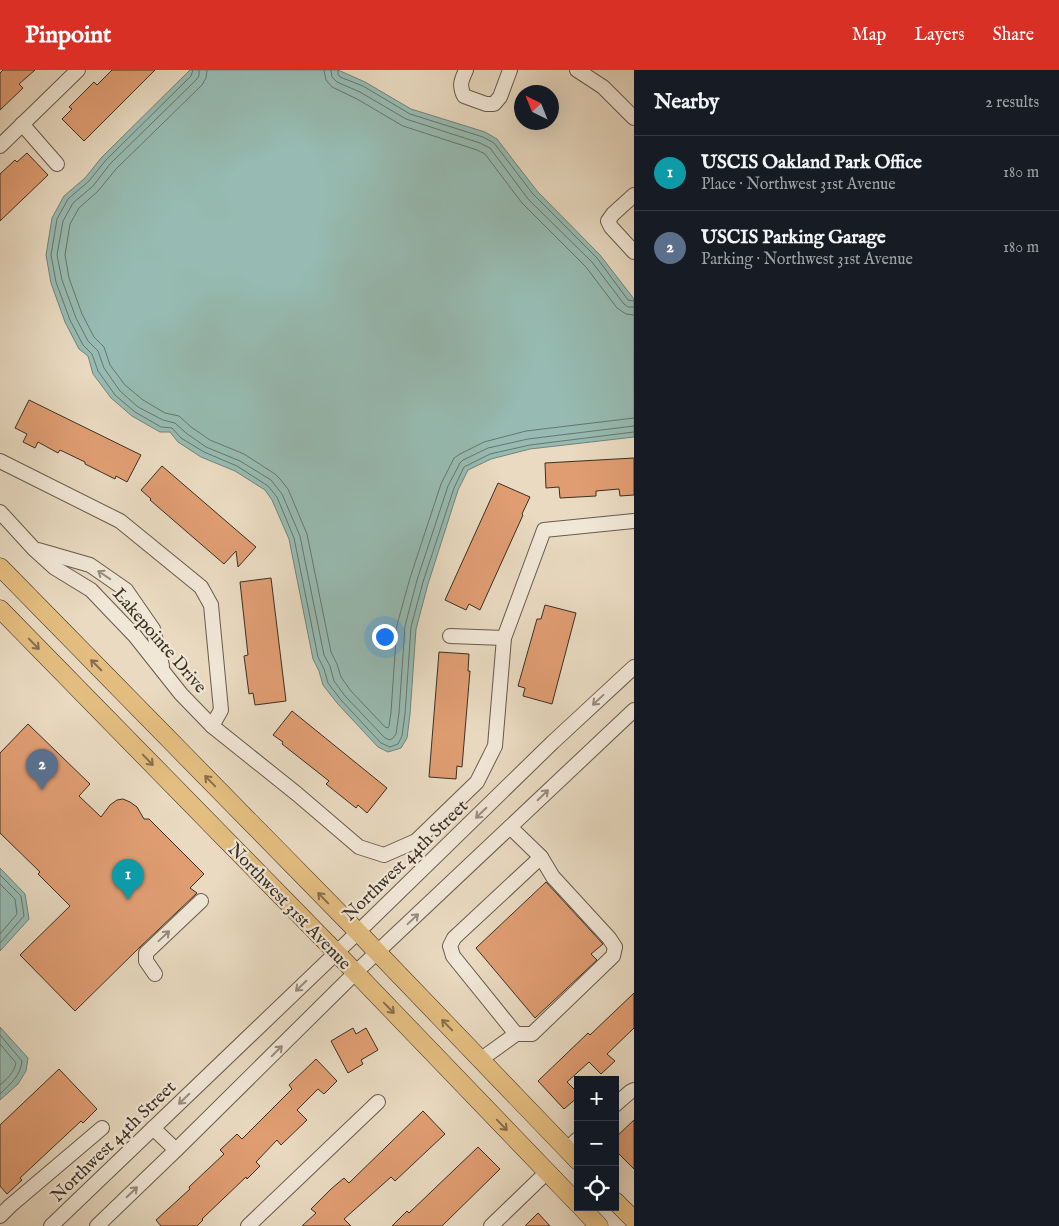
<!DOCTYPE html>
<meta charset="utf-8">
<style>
body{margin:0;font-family:"IM FELL English",serif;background:#242831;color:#f1f3f6}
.controls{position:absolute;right:15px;bottom:15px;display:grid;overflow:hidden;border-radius:0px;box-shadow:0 5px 20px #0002}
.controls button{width:45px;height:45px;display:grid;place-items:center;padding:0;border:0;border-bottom:1px solid #363941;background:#171b24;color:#f1f3f6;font:25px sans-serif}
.compass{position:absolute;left:514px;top:15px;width:45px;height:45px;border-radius:50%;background:#171b24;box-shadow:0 5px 20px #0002;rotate:317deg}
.you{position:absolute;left:384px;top:566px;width:18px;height:18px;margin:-12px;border:4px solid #fff;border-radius:50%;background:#1a73e8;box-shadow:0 0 0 8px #1a73e833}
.badge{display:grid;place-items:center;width:32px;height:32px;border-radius:50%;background:#d93025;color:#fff;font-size:16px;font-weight:700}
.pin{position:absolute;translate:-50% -41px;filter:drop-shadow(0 1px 2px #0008)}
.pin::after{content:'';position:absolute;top:26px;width:18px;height:15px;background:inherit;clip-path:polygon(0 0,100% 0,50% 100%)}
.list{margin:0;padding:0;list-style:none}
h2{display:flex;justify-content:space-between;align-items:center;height:65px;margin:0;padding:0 20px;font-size:21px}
h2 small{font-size:16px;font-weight:400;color:#9ea1a6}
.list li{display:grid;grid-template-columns:32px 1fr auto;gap:15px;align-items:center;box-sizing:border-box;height:75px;padding:0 20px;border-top:1px solid #363941}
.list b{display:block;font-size:19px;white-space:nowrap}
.list p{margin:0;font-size:16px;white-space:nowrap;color:#9ea1a6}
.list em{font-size:16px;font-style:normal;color:#9ea1a6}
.icon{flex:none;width:28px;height:28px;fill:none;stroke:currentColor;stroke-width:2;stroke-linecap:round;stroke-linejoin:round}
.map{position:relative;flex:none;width:634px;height:1156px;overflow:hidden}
header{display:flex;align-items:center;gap:30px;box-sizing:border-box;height:70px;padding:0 25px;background:#d93025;color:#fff}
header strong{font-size:24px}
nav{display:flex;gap:28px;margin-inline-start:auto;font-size:18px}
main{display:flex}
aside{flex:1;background:#171b24}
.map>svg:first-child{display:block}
</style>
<header>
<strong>Pinpoint</strong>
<nav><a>Map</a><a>Layers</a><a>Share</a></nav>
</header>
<main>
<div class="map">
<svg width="634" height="1156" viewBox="0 0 634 1156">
<rect width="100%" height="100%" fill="#e9dac1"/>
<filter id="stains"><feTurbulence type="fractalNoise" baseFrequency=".004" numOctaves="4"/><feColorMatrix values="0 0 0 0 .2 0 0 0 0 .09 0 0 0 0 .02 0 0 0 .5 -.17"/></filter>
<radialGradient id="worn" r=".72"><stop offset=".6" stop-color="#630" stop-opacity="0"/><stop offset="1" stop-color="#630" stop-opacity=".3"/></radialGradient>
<g fill="#97bbb2" stroke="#72837a">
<path d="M190 0H338L365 12 411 39 485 62 497 69 537 121 600 185 634 229V367L530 379 491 389 468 400 458 420 428 514 416 559 410 644 407 668 401 678 388 682 378 677 337 633 323 615 319 601 313 589 289 469 272 430 265 420 235 401 201 387 178 372 170 362H160L132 346 111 328 93 304 88 286 79 279 65 252 51 213 46 185 52 148 64 126 85 108 102 87Z"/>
<path d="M0 798 25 824 29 849 0 881Z"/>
<path d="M0 957 28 988 26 1001 18 1014 0 1030Z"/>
</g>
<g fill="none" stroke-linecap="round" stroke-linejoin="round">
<g stroke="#68766c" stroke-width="1">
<path d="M193 0 191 6 106 90 89 111 68 129 57 149 51 185 56 212 70 250 83 275 92 284 98 301 115 325 135 342 161 357 172 358 181 368 204 382 237 396 268 416 277 427 294 468 318 587 324 599 328 613 341 630 381 673 390 677 398 674 402 666 405 644 411 557 423 512 454 418 464 397 490 384 530 375 634 362"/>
<path d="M199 0V6L196 10 110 94 93 116 73 133 63 151 57 185 62 210 76 248 88 271 98 281 104 298 120 321 138 337 163 350 175 353 186 363 206 377 240 391 271 410 282 424 300 466 324 585 330 596 334 611 345 626 385 668 390 670 393 668 396 664 399 643 405 556 417 510 448 416 460 393 463 390 488 378 528 369 634 356"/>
<path d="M207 0 206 8 202 15 116 99 98 121 79 138 70 154 65 185 69 208 82 244 94 267 104 277 110 295 125 315 143 330 165 343 179 346 191 357 210 370 244 384 275 404 280 409 288 419 307 464 331 582 337 594 341 607 351 621 385 657 388 658 389 656 391 642 397 555 410 508 441 414 454 388 460 384 484 372 526 361 634 348"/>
<path d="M324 0 326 10 332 17 357 29 403 56 477 80 485 84 522 133 586 197 617 238 626 244 634 245"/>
<path d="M331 0 332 7 337 12 360 22 406 49 480 73 490 78 528 129 592 192 624 234 628 237H634"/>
<path d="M338 0V4L340 7 363 16 410 44 483 67 494 73 533 124 597 188 628 230 634 231"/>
<path d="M0 805 21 826 24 846 0 873"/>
<path d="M0 814 15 829 17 844 0 864"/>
<path d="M0 965 22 991C20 1007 11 1013 0 1024"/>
<path d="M0 974 16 993C14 1003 7 1009 0 1015"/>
</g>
</g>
<g fill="#e09d72" stroke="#3a3025">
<path d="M3 0H35L19 14 23 18 0 40V3Z"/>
<path d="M112 0H155L84 71 62 49 72 39 69 37 94 12 97 15Z"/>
<path d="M27 83 48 105 0 151V104L15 90 17 92Z"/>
<path d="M29 330 141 385 127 412 116 406 115 409 85 394V392L60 380 58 383 38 372 35 378 23 372 27 364 15 358Z"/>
<path d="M634 388V425L620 426 619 419 596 421V426L560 428 559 417 546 418 545 393Z"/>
<path d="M162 396 256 477 238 497 236 481 224 494 150 430 151 429 141 420Z"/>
<path d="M498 413 530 427 522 444 523 445 480 540 469 534 466 540 445 530Z"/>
<path d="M271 508 286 631 255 635 253 623 249 624 244 586 248 585 240 512Z"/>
<path d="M545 535 576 543 552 634 523 626 525 618 518 616 537 549H541Z"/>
<path d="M439 582 469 584 468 601H470L462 697 457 696 456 709 429 707Z"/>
<path d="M292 641 387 718 367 743 358 735 356 738 326 714 329 711 282 674 283 672 273 665Z"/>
<path d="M28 654 90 714 79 726 101 747 110 735 117 730 123 729 130 732 137 737 144 749H149L204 804 190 818 197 823 140 877 75 941 20 885 70 836 38 804 40 802 0 763V683Z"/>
<path d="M546 812 603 874 591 884 597 890 535 948 476 878Z"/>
<path d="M634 923V958L607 984 615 991 601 1004 589 992 567 1012 578 1023V1027L564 1039 538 1011 588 963 590 965Z"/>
<path d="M353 958 356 964 366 958 378 980 361 990 363 994 348 1003 331 971Z"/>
<path d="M316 989 337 1011 324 1024 318 1019 297 1040 307 1050 281 1075 277 1070 256 1092 260 1096 247 1109 246 1107 202 1149 203 1150 197 1156H161L156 1150 190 1119 189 1117 224 1084 220 1080 237 1064 242 1069 292 1019 289 1015Z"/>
<path d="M59 999 97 1039 83 1053 81 1051 20 1108 22 1110 7 1124 0 1116V1055Z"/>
<path d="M423 1041 445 1064 395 1111 391 1107 344 1149 351 1156H302L316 1143 311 1139 331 1119 344 1108 349 1113Z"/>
<path d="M634 1050V1099L615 1080V1068Z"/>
<path d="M478 1077 500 1099 442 1156H392L407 1141 409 1143Z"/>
<path d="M538 1143 550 1156H525Z"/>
</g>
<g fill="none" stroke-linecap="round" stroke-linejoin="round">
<defs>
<g id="minor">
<path d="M466 0C461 11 459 15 464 26L486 34H494L500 27 510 0"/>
<path d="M577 0 603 17 634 48"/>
<path d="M22 54 57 94"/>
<path d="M0 76 78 0"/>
<path d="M634 125 613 144 608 151 611 157 634 182"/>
<path d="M0 391 120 451 201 517 211 535 221 640 212 656"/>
<path d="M0 442 34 479 55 498 91 520 111 541 135 566 181 624 212 656 297 724 359 777 384 785 416 771 477 712 495 676 504 568 544 460 634 451"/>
<path d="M38 480 90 495 126 520 153 559 162 596"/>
<path d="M450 566 504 568"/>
<path d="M155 904 146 891V883L201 831"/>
<path d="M516 964H532L613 886 615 877 609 868 553 807 541 787"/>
<path d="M480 990 516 964 453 886 450 876 454 868 541 787 510 757"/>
<path d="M615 1035 630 1022 634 1020"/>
<path d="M153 1058 176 1080"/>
<path d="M566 1080 578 1069"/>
<path d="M0 1146 10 1136 102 1058"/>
<path d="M51 1156 358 862 553 672 634 597"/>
<path d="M97 1156 176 1080 355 903 634 640"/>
<path d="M248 1156 378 1032"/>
<path d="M491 1156 547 1102"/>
</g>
<g id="major">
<path d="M0 497 358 862 578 1091"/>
<path d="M0 539 329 875 578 1134"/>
<path d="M615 1131 634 1150"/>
<path d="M581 1137 599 1156"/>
</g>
</defs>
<use href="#minor" stroke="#665a4c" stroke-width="16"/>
<use href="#major" stroke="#3a3025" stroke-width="19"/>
<use href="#minor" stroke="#f1e7d7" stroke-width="14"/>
<use href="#major" stroke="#e4bd80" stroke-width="18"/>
</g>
<defs><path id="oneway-shaft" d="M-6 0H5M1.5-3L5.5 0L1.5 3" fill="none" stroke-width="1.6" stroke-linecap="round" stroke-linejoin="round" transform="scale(1.25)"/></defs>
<g stroke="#968c7e">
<use href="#oneway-shaft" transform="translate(104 505) rotate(-146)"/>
<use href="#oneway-shaft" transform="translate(598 630) rotate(137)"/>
<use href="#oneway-shaft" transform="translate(543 725) rotate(-44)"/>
<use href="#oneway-shaft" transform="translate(481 743) rotate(136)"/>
<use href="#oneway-shaft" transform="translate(413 849) rotate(-43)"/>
<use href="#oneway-shaft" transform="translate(164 866) rotate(-43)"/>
<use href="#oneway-shaft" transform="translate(301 916) rotate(136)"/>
<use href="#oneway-shaft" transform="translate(277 981) rotate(-45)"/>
<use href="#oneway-shaft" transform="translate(184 1029) rotate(136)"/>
<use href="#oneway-shaft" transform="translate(132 1122) rotate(-44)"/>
</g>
<g stroke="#866f4e">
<use href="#oneway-shaft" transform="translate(34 574) rotate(46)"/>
<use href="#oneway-shaft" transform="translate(96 595) rotate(-135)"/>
<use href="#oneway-shaft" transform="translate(148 690) rotate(46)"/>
<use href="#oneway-shaft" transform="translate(210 711) rotate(-134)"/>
<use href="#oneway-shaft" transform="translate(323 828) rotate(-134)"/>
<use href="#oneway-shaft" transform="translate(389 938) rotate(46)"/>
<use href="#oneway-shaft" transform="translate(447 955) rotate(-134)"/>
<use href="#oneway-shaft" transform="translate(502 1055) rotate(46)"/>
</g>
<g text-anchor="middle" stroke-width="4.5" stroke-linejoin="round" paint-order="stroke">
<g font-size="18" fill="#3a3025" stroke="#f1e7d7">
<text transform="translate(160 570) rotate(49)" y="6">Lakepointe Drive</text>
<text transform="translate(405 790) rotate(-44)" y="6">Northwest 44th Street</text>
<text transform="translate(290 836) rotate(46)" y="6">Northwest 31st Avenue</text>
<text transform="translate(113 1071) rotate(-44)" y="6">Northwest 44th Street</text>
</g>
</g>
<rect width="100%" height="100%" filter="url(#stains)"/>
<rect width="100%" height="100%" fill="url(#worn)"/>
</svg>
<div class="controls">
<button>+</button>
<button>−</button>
<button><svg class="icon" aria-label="locate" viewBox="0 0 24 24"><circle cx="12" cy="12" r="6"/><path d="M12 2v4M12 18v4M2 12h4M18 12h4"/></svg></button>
</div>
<svg class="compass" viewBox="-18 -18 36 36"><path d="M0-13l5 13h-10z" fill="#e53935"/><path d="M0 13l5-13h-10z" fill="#9ea1a6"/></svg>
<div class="you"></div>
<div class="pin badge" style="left:128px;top:830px;background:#0f9aa8">1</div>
<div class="pin badge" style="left:42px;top:720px;background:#5c6f8a">2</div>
</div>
<aside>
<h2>Nearby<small>2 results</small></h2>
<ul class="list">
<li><span class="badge" style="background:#0f9aa8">1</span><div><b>USCIS Oakland Park Office</b><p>Place · Northwest 31st Avenue</p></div><em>180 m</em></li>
<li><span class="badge" style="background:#5c6f8a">2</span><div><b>USCIS Parking Garage</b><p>Parking · Northwest 31st Avenue</p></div><em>180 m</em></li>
</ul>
</aside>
</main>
